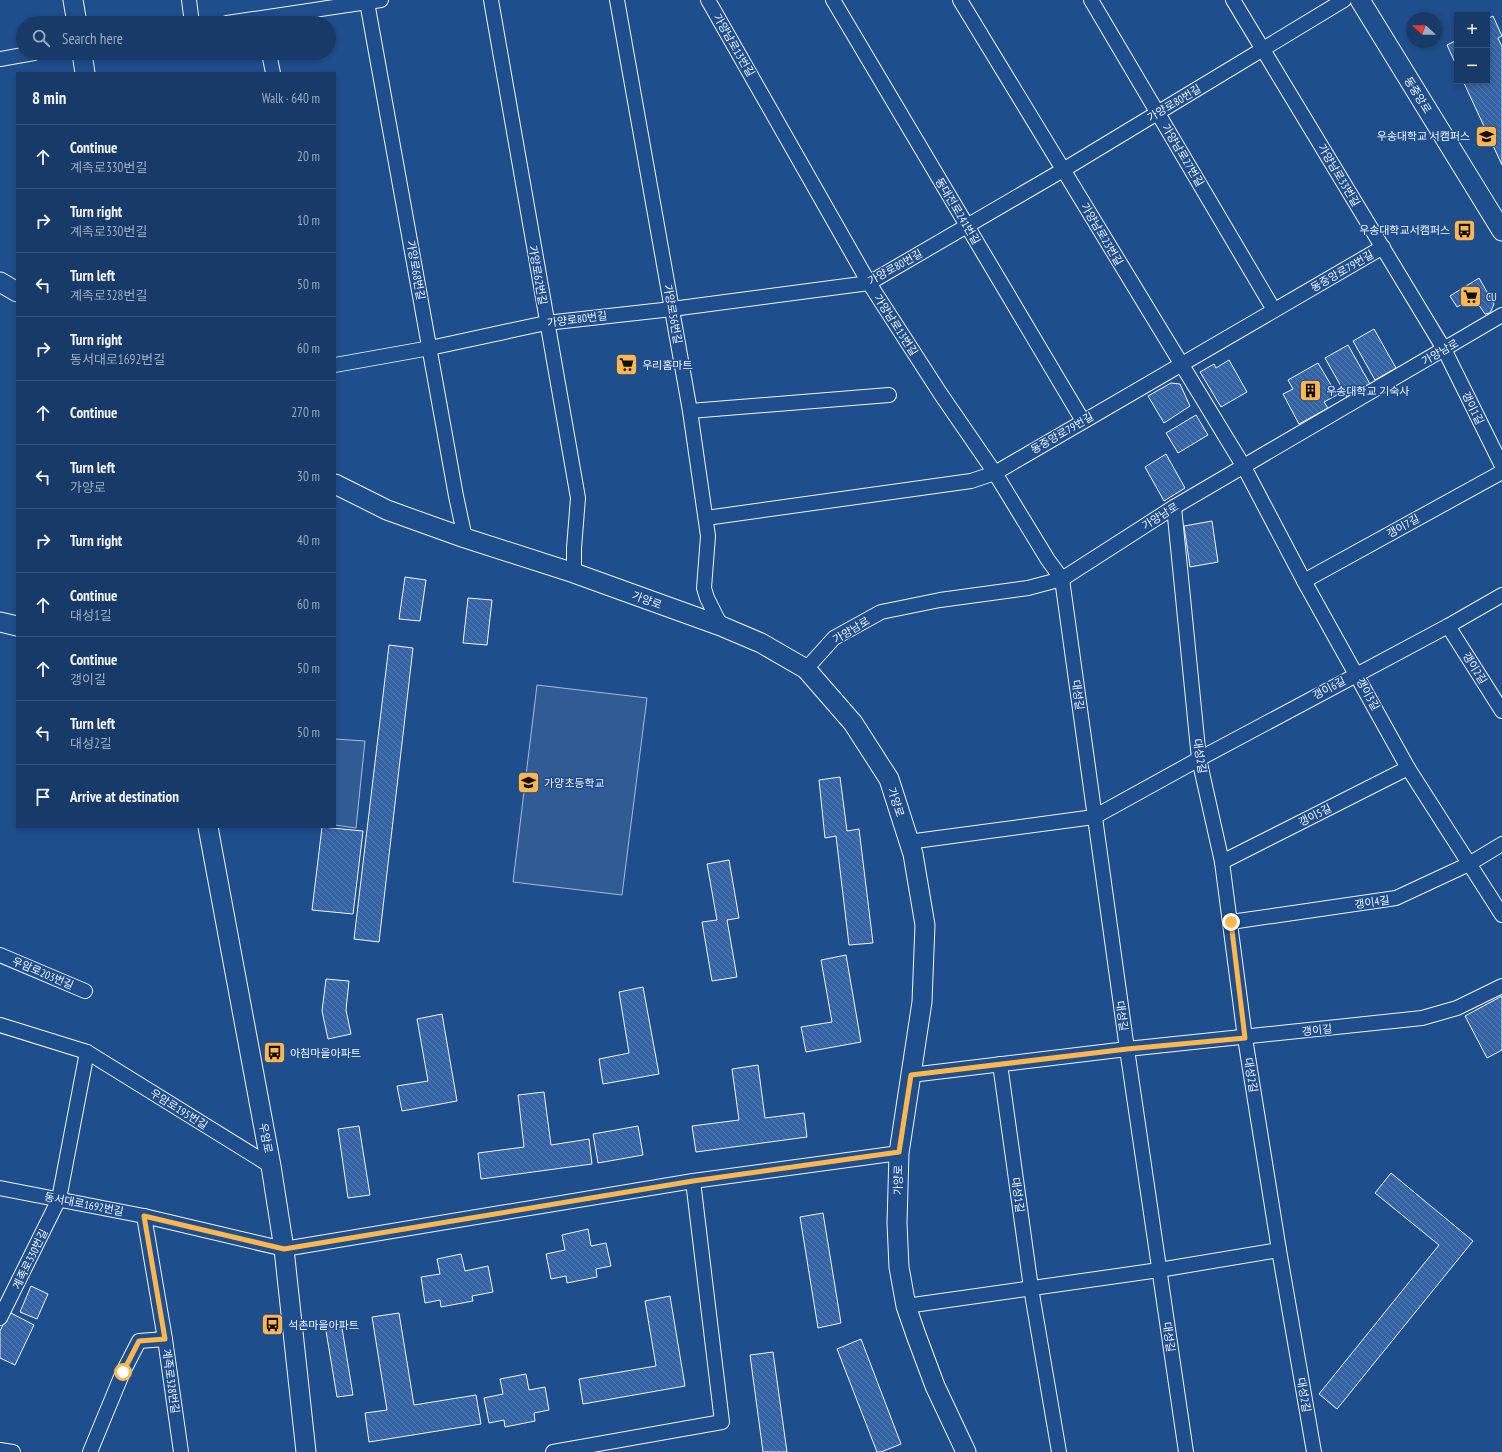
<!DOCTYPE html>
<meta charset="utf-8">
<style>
body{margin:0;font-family:"PT Sans Narrow","Noto Sans KR",sans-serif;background:#20416f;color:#f1f3f6}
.controls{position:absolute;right:12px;top:12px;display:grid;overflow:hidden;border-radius:0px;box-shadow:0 2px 6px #0003}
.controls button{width:36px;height:36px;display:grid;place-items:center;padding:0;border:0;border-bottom:1px solid #36547d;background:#173a69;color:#f1f3f6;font:20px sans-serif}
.compass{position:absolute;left:1406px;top:12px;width:36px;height:36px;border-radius:50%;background:#173a69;box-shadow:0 2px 6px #0003;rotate:291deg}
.stop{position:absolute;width:12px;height:12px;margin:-9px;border:3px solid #ffb74d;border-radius:50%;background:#fff}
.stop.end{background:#ffb74d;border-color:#fff;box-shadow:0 1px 4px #0008}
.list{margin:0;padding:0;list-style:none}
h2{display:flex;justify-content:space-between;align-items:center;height:52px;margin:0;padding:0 16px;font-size:17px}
h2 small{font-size:13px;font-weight:400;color:#9eadc0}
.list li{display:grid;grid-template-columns:26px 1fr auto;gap:12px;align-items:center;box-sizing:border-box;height:64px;padding:0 16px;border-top:1px solid #36547d}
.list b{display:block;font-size:15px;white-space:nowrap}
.list p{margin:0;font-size:13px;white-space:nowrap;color:#9eadc0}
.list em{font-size:13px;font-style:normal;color:#9eadc0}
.icon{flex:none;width:22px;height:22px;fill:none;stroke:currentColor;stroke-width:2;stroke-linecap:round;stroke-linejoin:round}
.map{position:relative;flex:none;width:1502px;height:1452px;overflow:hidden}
.search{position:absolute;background:#173a69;box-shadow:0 2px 6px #0003;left:16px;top:16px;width:320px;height:44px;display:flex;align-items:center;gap:10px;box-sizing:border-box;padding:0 14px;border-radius:22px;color:#9eadc0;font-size:15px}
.panel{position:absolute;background:#173a69;box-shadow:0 2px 6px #0003;left:16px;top:72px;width:320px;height:756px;border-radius:0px}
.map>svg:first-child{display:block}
</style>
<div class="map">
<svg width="1502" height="1452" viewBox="0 0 1502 1452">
<defs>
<pattern id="building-back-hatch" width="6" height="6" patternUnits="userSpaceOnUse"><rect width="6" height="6" fill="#3563a3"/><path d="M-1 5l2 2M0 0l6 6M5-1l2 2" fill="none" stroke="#537ab1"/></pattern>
</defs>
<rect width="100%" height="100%" fill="#1f4e8c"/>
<g fill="#305b95" stroke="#a8bbd7">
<path d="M537 685 647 698 622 895 513 882Z"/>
<path d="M335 739 365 741 356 828 335 825Z"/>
</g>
<g fill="url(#building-back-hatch)" stroke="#f2f6ff">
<path d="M1493 16 1502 36 1498 38 1502 47V165L1463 81H1487V19Z"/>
<path d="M1457 40V67L1447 45Z"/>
<path d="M1479 278 1494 304 1490 313 1485 314 1474 298 1457 307 1450 296Z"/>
<path d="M1374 329 1396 368 1375 380 1353 341Z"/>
<path d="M1348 345 1370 384 1347 397 1325 358Z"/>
<path d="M1229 360 1247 392 1221 407 1200 372 1214 364 1216 368Z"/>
<path d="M1318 363 1337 395 1324 402 1328 408 1299 424 1283 394 1293 389 1288 380Z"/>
<path d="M1171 383 1180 384 1190 406 1164 423 1148 396Z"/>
<path d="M1196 415 1208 435 1178 453 1166 433Z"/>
<path d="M1166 454 1185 488 1164 501 1145 467Z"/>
<path d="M1212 521 1218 562 1190 567 1184 526Z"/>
<path d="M405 577 426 580 420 621 399 619Z"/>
<path d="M468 598 492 600 487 645 463 643Z"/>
<path d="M389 645 413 648 379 942 354 939Z"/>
<path d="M840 777 847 831 859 829 873 943 849 945 836 836 825 838 819 780Z"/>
<path d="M322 827 363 831 353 914 312 910Z"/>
<path d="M729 860 739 918 727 920 737 977 712 981 702 922 717 920 707 864Z"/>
<path d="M846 955 861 1042 806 1052 801 1027 832 1022 821 960Z"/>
<path d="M326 979 349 981 346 1010 351 1034 328 1039 322 1011Z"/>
<path d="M643 987 659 1074 603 1084 599 1059 629 1053 619 992Z"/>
<path d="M1502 996V1050L1487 1058 1465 1016Z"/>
<path d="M442 1014 457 1101 402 1111 397 1086 428 1081 417 1019Z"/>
<path d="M758 1065 765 1118 804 1113 807 1137 696 1152 692 1126 739 1120 732 1069Z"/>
<path d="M544 1092 551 1145 589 1139 592 1164 481 1179 478 1153 524 1147 518 1095Z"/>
<path d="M359 1126 370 1195 348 1198 338 1129Z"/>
<path d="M638 1126 643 1155 598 1163 593 1134Z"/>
<path d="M1391 1173 1473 1241 1337 1409 1319 1394 1439 1245 1375 1193Z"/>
<path d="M823 1213 841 1323 818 1328 800 1217Z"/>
<path d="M588 1229 591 1246 606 1243 611 1266 596 1269 597 1277 567 1283 566 1276 551 1279 546 1254 565 1250 562 1235Z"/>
<path d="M461 1254 465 1271 488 1266 493 1292 472 1296 473 1301 441 1307 440 1300 425 1303 421 1277 440 1274 437 1259Z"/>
<path d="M31 1286 48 1294 37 1319 20 1312Z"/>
<path d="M670 1296 685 1386 583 1404 579 1379 656 1366 645 1301Z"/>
<path d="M9 1312 34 1325 15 1365 0 1358V1331Z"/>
<path d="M399 1313 414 1405 476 1395 481 1424 369 1442 365 1413 387 1410 372 1317Z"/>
<path d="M341 1322 353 1395 337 1397 325 1325Z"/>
<path d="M861 1339 901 1444 881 1452H877L837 1349Z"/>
<path d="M773 1352 787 1452H763L750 1355Z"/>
<path d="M526 1374 529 1390 545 1387 549 1410 534 1413 535 1421 505 1427 504 1420 489 1423 484 1398 503 1394 500 1379Z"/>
</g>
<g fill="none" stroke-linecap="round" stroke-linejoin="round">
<defs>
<g id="street">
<path d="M189 0 192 23"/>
<path d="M491 0 578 498 574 548V573"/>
<path d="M617 0 690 411 708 536 704 588 707 598 721 626"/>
<path d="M708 0 869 283 940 393 995 473 1048 560 1062 579 1127 1049 1186 1452"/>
<path d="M833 0 1083 421"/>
<path d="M960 0 1244 467 1304 581 1408 768 1502 915"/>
<path d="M1091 0 1274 310"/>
<path d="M1233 0 1444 349 1502 466"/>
<path d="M367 2 456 496 465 538"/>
<path d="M227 23 381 0"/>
<path d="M269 53 273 73"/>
<path d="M0 59 34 53"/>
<path d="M335 365 430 348 546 323 672 309 869 283 1063 170 1344 0"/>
<path d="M690 411 889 395"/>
<path d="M1174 507 1199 759 1222 862 1245 1038 1279 1250 1314 1452"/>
<path d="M706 518 971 481 995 473 1383 247"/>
<path d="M1304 581 1502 472"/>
<path d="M1448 626 1502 711"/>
<path d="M806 669 834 638 881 612 940 600 1028 588 1062 579 1174 507 1502 315"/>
<path d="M908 842 1094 817 1199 759 1448 626 1502 595"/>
<path d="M1222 862 1408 768"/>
<path d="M1231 922 1396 898 1469 864 1502 844"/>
<path d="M0 955 85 991"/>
<path d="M0 1025 87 1052 271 1166"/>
<path d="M1000 1064 1031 1288 1059 1452"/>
<path d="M911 1075 1127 1049 1422 1018 1457 1008 1502 986"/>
<path d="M0 1188 144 1216 284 1249 693 1181 899 1153"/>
<path d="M144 1216 165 1339 181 1452"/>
<path d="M906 1306 1159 1270 1279 1250"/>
<path d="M0 1318 59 1199 87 1052"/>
<path d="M0 1450 13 1452"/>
<path d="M90 1452 123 1372 139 1341 165 1339"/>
<path d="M553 1452 722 1422 693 1181"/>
</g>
<g id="secondary">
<path d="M73 0 77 23"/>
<path d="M1360 0 1502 231"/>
<path d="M82 53 85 73"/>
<path d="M0 282 17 292"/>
<path d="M335 484 387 510 465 538 574 573 721 626 761 643 806 669 853 723 889 779 913 854 925 925 922 1002 899 1153 897 1223 899 1267 906 1306 916 1335 935 1386 966 1452"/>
<path d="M0 622 17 626"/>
<path d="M208 827 271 1166 284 1249 306 1452"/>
</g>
</defs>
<use href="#street" stroke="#f2f6ff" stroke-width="16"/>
<use href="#secondary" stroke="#f2f6ff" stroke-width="21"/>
<use href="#street" stroke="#1f4e8c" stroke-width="14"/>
<use href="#secondary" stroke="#1f4e8c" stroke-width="19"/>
</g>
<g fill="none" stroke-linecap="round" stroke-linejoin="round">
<path stroke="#ffb74d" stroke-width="5" d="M123 1372 139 1341 165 1339 144 1216 284 1249 693 1181 899 1152 911 1075 1127 1049 1245 1038 1231 922"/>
</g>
<defs>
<symbol id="university-square" viewBox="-11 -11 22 22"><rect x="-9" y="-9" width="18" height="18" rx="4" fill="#ffb74d" stroke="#1f4e8c"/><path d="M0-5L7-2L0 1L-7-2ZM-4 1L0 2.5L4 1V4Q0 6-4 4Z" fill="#111"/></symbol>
<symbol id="bus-square" viewBox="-11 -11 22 22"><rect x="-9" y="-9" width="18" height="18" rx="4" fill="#ffb74d" stroke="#1f4e8c"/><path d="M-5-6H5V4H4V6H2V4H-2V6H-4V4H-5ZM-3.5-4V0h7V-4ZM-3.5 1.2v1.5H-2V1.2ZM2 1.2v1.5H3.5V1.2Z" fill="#111"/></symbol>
<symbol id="supermarket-square" viewBox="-11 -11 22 22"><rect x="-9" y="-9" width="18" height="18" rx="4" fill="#ffb74d" stroke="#1f4e8c"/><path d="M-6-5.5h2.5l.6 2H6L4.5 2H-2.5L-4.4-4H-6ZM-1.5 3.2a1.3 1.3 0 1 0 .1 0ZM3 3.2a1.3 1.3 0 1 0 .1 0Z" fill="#111"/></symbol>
<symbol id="building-square" viewBox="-11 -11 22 22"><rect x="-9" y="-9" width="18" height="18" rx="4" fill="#ffb74d" stroke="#1f4e8c"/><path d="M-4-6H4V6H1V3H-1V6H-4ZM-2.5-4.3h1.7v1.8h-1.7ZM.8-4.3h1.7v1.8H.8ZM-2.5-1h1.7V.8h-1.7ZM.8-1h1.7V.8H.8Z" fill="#111"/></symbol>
<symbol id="school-square" viewBox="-11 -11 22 22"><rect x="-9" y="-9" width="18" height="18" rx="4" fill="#ffb74d" stroke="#1f4e8c"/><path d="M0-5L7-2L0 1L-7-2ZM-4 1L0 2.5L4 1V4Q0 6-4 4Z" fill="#111"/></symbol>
</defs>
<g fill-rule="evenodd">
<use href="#university-square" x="1474" y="124" width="25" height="25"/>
<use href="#bus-square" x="1452" y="218" width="25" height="25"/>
<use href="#supermarket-square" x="1458" y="284" width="25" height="25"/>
<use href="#supermarket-square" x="614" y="352" width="25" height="25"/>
<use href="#building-square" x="1298" y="378" width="25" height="25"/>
<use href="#school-square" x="516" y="770" width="25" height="25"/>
<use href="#bus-square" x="262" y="1040" width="25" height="25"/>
<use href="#bus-square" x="260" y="1312" width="25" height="25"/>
</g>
<g text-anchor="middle" stroke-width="3" stroke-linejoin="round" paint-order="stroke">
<g font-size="11" fill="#f2f6ff" stroke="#1f4e8c">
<text transform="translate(734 45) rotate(60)" y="4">가양남로13번길</text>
<text transform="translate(1418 95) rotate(58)" y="4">동중앙로</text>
<text transform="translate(1174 103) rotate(-31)" y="4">가양로80번길</text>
<text transform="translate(1183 155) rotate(59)" y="4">가양남로27번길</text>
<text transform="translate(1339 175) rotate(59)" y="4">가양남로33번길</text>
<text transform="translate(958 211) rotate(59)" y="4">동대전로241번길</text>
<text transform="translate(1102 234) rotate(59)" y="4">가양남로23번길</text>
<text transform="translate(895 267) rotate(-29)" y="4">가양로80번길</text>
<text transform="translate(416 270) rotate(80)" y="4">가양로68번길</text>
<text transform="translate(1342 271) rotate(-30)" y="4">동중앙로79번길</text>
<text transform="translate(538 275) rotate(80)" y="4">가양로62번길</text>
<text transform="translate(673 314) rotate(80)" y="4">가양로56번길</text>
<text transform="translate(577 319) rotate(-7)" y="4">가양로80번길</text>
<text transform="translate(896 325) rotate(57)" y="4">가양남로13번길</text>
<text transform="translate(1440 352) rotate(-30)" y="4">가양남로</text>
<text transform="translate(1473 408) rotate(64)" y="4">갱이1길</text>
<text transform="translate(1062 433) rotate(-30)" y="4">동중앙로79번길</text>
<text transform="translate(1160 516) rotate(-32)" y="4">가양남로</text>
<text transform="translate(1403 526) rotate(-29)" y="4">갱이7길</text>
<text transform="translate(647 600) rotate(20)" y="4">가양로</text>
<text transform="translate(851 630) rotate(-31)" y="4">가양남로</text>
<text transform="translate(1475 668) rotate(58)" y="4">갱이2길</text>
<text transform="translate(1329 688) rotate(-28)" y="4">갱이6길</text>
<text transform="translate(1368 694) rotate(61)" y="4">갱이3길</text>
<text transform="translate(1078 695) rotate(82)" y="4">대성길</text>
<text transform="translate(1200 756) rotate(81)" y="4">대성2길</text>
<text transform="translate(896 802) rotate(72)" y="4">가양로</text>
<text transform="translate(1315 815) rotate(-27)" y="4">갱이5길</text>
<text transform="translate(1372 902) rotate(-8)" y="4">갱이4길</text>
<text transform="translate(43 973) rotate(23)" y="4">우암로203번길</text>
<text transform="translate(1122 1016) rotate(82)" y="4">대성길</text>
<text transform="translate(1317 1030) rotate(-6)" y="4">갱이길</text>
<text transform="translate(1251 1075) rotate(81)" y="4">대성2길</text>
<text transform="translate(179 1109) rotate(32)" y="4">우암로195번길</text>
<text transform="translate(266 1138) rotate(79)" y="4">우암로</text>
<text transform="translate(898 1180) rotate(-89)" y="4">가양로</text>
<text transform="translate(1018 1195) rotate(82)" y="4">대성1길</text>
<text transform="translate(84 1204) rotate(11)" y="4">동서대로1692번길</text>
<text transform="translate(30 1259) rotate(-64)" y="4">계족로330번길</text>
<text transform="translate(1169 1337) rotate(82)" y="4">대성길</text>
<text transform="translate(171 1381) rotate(82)" y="4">계족로328번길</text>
<text transform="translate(1304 1395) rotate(80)" y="4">대성2길</text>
</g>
<g font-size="11" fill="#f2f6ff" stroke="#1f4e8c" text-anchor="start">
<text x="1470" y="140" text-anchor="end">우송대학교 서캠퍼스</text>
<text x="1450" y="234" text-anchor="end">우송대학교서캠퍼스</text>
<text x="1486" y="301">CU</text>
<text x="642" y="369">우리홈마트</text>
<text x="1326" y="395">우송대학교 기숙사</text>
<text x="544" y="787">가양초등학교</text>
<text x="290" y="1057">아침마을아파트</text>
<text x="288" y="1329">석촌마을아파트</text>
</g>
</g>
</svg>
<div class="controls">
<button>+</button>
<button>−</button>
</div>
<svg class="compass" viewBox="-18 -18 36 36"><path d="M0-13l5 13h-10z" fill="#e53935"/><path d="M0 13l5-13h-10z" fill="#9eadc0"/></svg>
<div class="stop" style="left:123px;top:1372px"></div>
<div class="stop end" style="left:1231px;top:922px"></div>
<div class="search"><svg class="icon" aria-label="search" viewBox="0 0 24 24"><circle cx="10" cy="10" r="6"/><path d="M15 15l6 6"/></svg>Search here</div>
<section class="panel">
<h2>8 min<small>Walk · 640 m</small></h2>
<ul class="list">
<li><svg class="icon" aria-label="ahead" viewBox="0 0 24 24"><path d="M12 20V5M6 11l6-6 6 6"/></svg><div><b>Continue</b><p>계족로330번길</p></div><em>20 m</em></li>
<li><svg class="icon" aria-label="right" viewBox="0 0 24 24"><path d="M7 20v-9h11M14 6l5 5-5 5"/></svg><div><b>Turn right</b><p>계족로330번길</p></div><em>10 m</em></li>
<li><svg class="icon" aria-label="left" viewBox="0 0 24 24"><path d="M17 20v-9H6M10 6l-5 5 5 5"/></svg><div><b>Turn left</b><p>계족로328번길</p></div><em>50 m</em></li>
<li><svg class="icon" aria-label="right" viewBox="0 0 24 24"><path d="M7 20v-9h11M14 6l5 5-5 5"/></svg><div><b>Turn right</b><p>동서대로1692번길</p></div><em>60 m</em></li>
<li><svg class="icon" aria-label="ahead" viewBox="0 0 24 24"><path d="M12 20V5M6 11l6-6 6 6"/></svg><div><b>Continue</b></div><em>270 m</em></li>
<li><svg class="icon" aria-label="left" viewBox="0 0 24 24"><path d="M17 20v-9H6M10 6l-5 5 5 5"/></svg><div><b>Turn left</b><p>가양로</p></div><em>30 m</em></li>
<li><svg class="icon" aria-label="right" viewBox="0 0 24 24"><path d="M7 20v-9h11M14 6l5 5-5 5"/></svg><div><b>Turn right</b></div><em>40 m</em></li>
<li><svg class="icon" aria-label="ahead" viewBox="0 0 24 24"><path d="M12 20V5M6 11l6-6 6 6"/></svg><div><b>Continue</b><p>대성1길</p></div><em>60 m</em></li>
<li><svg class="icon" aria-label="ahead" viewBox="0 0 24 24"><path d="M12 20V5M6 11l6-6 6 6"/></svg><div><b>Continue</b><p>갱이길</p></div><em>50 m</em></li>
<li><svg class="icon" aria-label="left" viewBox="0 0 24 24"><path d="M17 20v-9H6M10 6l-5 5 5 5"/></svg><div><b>Turn left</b><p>대성2길</p></div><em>50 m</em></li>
<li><svg class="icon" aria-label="arrive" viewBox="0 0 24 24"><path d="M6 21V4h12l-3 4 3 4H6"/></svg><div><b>Arrive at destination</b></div></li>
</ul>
</section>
</div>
